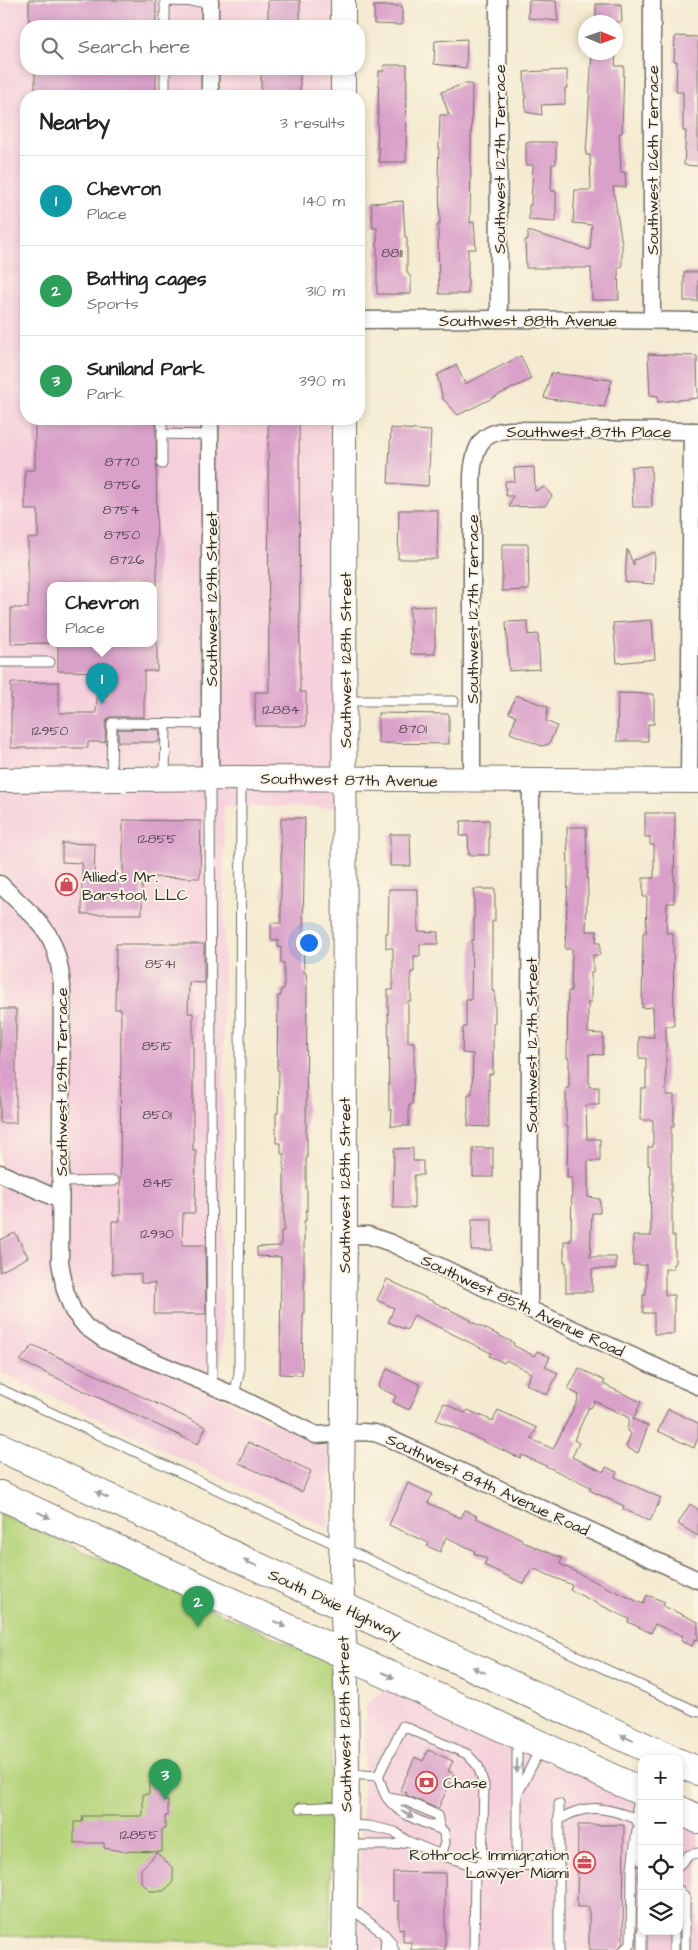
<!DOCTYPE html>
<meta charset="utf-8">
<style>
body{margin:0;font-family:"Architects Daughter",sans-serif;background:#f2f2f2;color:#222}
.controls{position:absolute;right:15px;bottom:15px;display:grid;overflow:hidden;border-radius:10px;box-shadow:0 2px 8px #0003}
.controls button{width:45px;height:45px;display:grid;place-items:center;padding:0;border:0;border-bottom:1px solid #e0e0e0;background:#fff;color:#222;font:25px sans-serif}
.compass{position:absolute;left:578px;top:15px;width:45px;height:45px;border-radius:50%;background:#fff;box-shadow:0 2px 8px #0003;rotate:92deg}
.you{position:absolute;left:308px;top:942px;width:18px;height:18px;margin:-12px;border:4px solid #fff;border-radius:50%;background:#1a73e8;box-shadow:0 0 0 8px #1a73e833}
.badge{display:grid;place-items:center;width:32px;height:32px;border-radius:50%;background:#111827;color:#fff;font-size:16px;font-weight:700}
.pin{position:absolute;translate:-50% -41px;filter:drop-shadow(0 1px 2px #0008)}
.pin::after{content:'';position:absolute;top:26px;width:18px;height:15px;background:inherit;clip-path:polygon(0 0,100% 0,50% 100%)}
.popup{position:absolute;left:47px;top:582px;width:110px;height:65px;box-sizing:border-box;display:grid;place-content:center;border-radius:10px;background:#fff;filter:drop-shadow(0 1px 4px #0005);font-size:16px;white-space:nowrap;color:#767676}
.popup b{font-size:19px;color:#222}
.popup::after{content:'';position:absolute;left:50%;top:100%;margin-left:-10px;border:10px solid transparent;border-top-color:#fff}
.list{margin:0;padding:0;list-style:none}
h2{display:flex;justify-content:space-between;align-items:center;height:65px;margin:0;padding:0 20px;font-size:21px}
h2 small{font-size:16px;font-weight:400;color:#767676}
.list li{display:grid;grid-template-columns:32px 1fr auto;gap:15px;align-items:center;box-sizing:border-box;height:90px;padding:0 20px;border-top:1px solid #e0e0e0}
.list b{display:block;font-size:19px;white-space:nowrap}
.list p{margin:0;font-size:16px;white-space:nowrap;color:#767676}
.list em{font-size:16px;font-style:normal;color:#767676}
.icon{flex:none;width:28px;height:28px;fill:none;stroke:currentColor;stroke-width:2;stroke-linecap:round;stroke-linejoin:round}
.map{position:relative;flex:none;width:698px;height:1950px;overflow:hidden}
.search{position:absolute;background:#fff;box-shadow:0 2px 8px #0003;left:20px;top:20px;width:345px;height:55px;display:flex;align-items:center;gap:12px;box-sizing:border-box;padding:0 18px;border-radius:20px;color:#767676;font-size:19px}
.panel{position:absolute;background:#fff;box-shadow:0 2px 8px #0003;left:20px;top:90px;width:345px;height:335px;border-radius:20px}
.map>svg:first-child{display:block}
</style>
<div class="map">
<svg width="698" height="1950" viewBox="0 0 698 1950">
<rect width="100%" height="100%" fill="#fcf5e5"/>
<filter id="ink" filterUnits="userSpaceOnUse"><feTurbulence type="fractalNoise" baseFrequency=".02" numOctaves="2"/><feDisplacementMap in="SourceGraphic" scale="10" xChannelSelector="R" yChannelSelector="G"/><feConvolveMatrix kernelMatrix="1 2 1 2 8 2 1 2 1" color-interpolation-filters="sRGB"/></filter>
<filter id="wash" filterUnits="userSpaceOnUse"><feTurbulence type="fractalNoise" baseFrequency=".0096" numOctaves="4" result="noise"/><feDisplacementMap in="SourceGraphic" scale="20" xChannelSelector="R" yChannelSelector="G"/><feGaussianBlur stdDeviation="1.12" result="paint"/><feColorMatrix in="noise" values="0 0 0 0 0 0 0 0 0 0 0 0 0 0 0 0 0 1.4 0 .05"/><feComposite in="paint" operator="in"/></filter>
<g filter="url(#wash)">
<rect width="100%" height="100%" fill="#f5ebd2"/>
<g fill="#f5cfdb" fill-rule="evenodd">
<path d="M0 0H336V26H26V69H336V96H26V419H336L337 808 224 806 223 1336 220 1398 331 1450 328 1528 0 1372ZM51 585H153V643H51Z"/>
<path d="M387 1689 642 1802V1931H679V1820L698 1829V1950H357L366 1703Z"/>
</g>
<path fill="#b5d47b" stroke="#708053" d="M0 1514 331 1663 330 1945 0 1936Z"/>
<g id="blocks">
<g fill="#d9a0c9">
<rect x="29" y="0" width="127" height="26"/>
<rect x="268" y="0" width="32" height="26"/>
<path d="M529 0 556 1 558 21 528 18Z"/>
<path d="M596 4H621L622 22H596Z"/>
<path d="M374 6H402V25L374 24Z"/>
<path d="M675 36 698 37V166L684 165 686 131H683V92H676L677 61H674Z"/>
<path d="M467 39 466 68 434 64 435 41Z"/>
<path d="M592 52H616L615 66H624L622 133H619L621 172H625L626 187H613L622 244V267H618L619 300H592L591 268H526L525 240H528V231L590 250 592 225 573 223 575 190H591L590 155H586Z"/>
<path d="M384 65H407L406 162H379V148H377L379 71H384Z"/>
<rect x="35" y="69" width="121" height="27"/>
<path d="M268 69H300V96H261V70H268Z"/>
<path d="M567 70V88H565V104L541 105 542 115 526 112 524 72Z"/>
<path d="M464 84H472L470 223 474 222 476 249H468V294H439L438 224H440L439 175H438L440 115H449L441 92Z"/>
<path d="M526 142H556V164H552L551 191H556V222L529 220V205H531L533 165H526Z"/>
<path d="M403 201 405 237H407V272L411 278V294H377V228H373L371 203Z"/>
<rect x="684" y="272" width="14" height="29"/>
<path d="M648 354 697 356 698 398 658 402V396L650 395Z"/>
<path d="M521 356 531 379 458 415 443 399 437 375 456 365 465 384Z"/>
<path d="M551 373 612 380 604 407 544 398Z"/>
<path d="M35 419H156L157 585H51V643L11 644V608H28V538H38V510H25V470H35Z"/>
<path d="M268 419H299L300 692H306V726H255V692H269Z"/>
<path d="M391 428 431 431 428 486 388 483Z"/>
<path d="M651 466 652 507H633L631 467Z"/>
<path d="M534 467 535 491 545 487 552 496 545 506 509 507 513 496H506L505 481H515L514 468Z"/>
<path d="M399 510H438L437 559H398Z"/>
<path d="M502 544H528L529 590 502 591Z"/>
<path d="M627 549 634 566V560L655 552 654 584 625 582Z"/>
<path d="M435 606V654H411L410 607Z"/>
<path d="M652 620 655 659 617 663 613 623Z"/>
<path d="M528 621V635L538 634 540 669 509 671 506 622Z"/>
<path d="M58 643H157V671H144V717H109L106 722 105 742H88V748H11V683L59 682V713H96L97 696H108V672L58 671Z"/>
<path d="M618 693 654 694V724H648V741H617Z"/>
<path d="M516 695 548 707 546 721 557 726 549 744 542 746 510 733 516 716 509 713Z"/>
<path d="M378 713 449 714V744L378 743Z"/>
<path d="M118 729 160 730 159 742H118Z"/>
<path d="M645 813H675L674 903H667L666 933H673L674 1026H666V1095H674V1127H671V1198H672V1236H675V1264H673V1269H665V1295H674V1334H654V1313H643V1295H646V1265H633V1236H651L650 1165H648V1147H653V1120H640L641 1088H646V1058H639V1037H654L653 1007 642 1008 643 933H646L647 897H643V878H654V845H650V837H645Z"/>
<path d="M281 818H305L303 932 304 973H306L307 983 306 1138H307V1159H306V1189L307 1190V1211H306V1221H304V1314H303L302 1375 280 1374 281 1257 257 1256V1247L281 1246V1231H284V1154H281V1143H276V1113H278L279 1070H277L278 996H281V989H284V963H281V947H278V940H271V923H281Z"/>
<path d="M123 820 201 821 200 878 142 877V914H82V863L62 862V843L95 844 94 881H123Z"/>
<path d="M489 820V855H469L468 836H460L461 821Z"/>
<path d="M567 827H586L588 896H587L586 931H597L596 943H600V955H593V972H591V1002H588V1033L603 1034V1055L589 1054V1087H599V1105H586L587 1139H600V1161H588V1197L600 1199V1213H592L590 1257H616V1269H592V1292H566V1262H564V1241H571L572 1178H567L568 1126H566V1088H569V1058H567L568 991H571L572 949H565L568 878Z"/>
<path d="M390 834H410L411 866H390Z"/>
<path d="M389 889H418V931L438 932V944H420V956H414V972H411V1001H408V1042H414V1075L412 1105H409V1126H391L392 1110H389L388 990H393V948H386V933H388Z"/>
<path d="M474 889H495V921H492V991H495V1023H493V1074H489V1127L468 1126V1094H472L473 1054 462 1053 463 1027H466V1000H471L472 940H474Z"/>
<path d="M116 944H204V983L189 982 188 1013H193V1150H196L195 1213H183L182 1245H205L206 1314H154L155 1283H141V1274H112V1221H120L121 1009H115Z"/>
<rect x="0" y="1009" width="16" height="114"/>
<path d="M413 1148V1161H423V1175H414V1208H393L394 1149Z"/>
<rect x="473" y="1148" width="20" height="29"/>
<path d="M472 1219H492V1250H471Z"/>
<path d="M15 1233 28 1257 0 1272V1240Z"/>
<path d="M387 1279 471 1320 470 1321 514 1343 513 1345 534 1356 537 1351 550 1357 545 1367 558 1373 547 1395 526 1384 531 1373 506 1360 504 1363 489 1356 491 1353 414 1315 407 1330 388 1322 394 1308 377 1300Z"/>
<path d="M33 1345 206 1427 198 1444 20 1361Z"/>
<path d="M579 1368 605 1381 603 1384 641 1402 633 1419 648 1426 638 1453 626 1447 631 1433 627 1431 629 1418 595 1401 591 1408 589 1407 574 1440 579 1443 572 1457 604 1472 606 1467 617 1472 615 1477 661 1498 650 1521 623 1509 624 1506 589 1490 591 1487 522 1455 520 1458 436 1420 444 1403 465 1413 468 1410 493 1421 498 1410 537 1428 531 1439 553 1449 577 1402 579 1395 568 1389Z"/>
<path d="M387 1369 421 1385 409 1410 393 1402 396 1396 378 1387Z"/>
<path d="M668 1409 698 1423V1438L694 1448 658 1431Z"/>
<path d="M248 1442 311 1471 302 1492 239 1463Z"/>
<path d="M408 1483 432 1494 428 1503 461 1518 465 1510 477 1516 476 1518 522 1539 521 1541 562 1558 560 1564 606 1587 643 1604 647 1595 665 1602 663 1606 698 1622V1640L695 1639 692 1646 681 1641 683 1636 655 1624 651 1633 628 1622 629 1619 570 1590 572 1585 532 1568 524 1584 484 1565 487 1559 474 1553 475 1551 446 1537 440 1552 427 1546 429 1543 389 1525Z"/>
<path d="M690 1504 698 1509V1536L678 1524Z"/>
<path d="M428 1750 453 1761 448 1771 454 1774 438 1809 406 1795 407 1793 400 1790 415 1757 423 1761Z"/>
<path d="M161 1782V1786L166 1787 165 1801H168V1816H165V1829H162V1852L121 1851 104 1848V1843H74V1822H82L83 1816H143V1794H149V1783Z"/>
<path d="M578 1825H624L623 1943 618 1950H589V1907H577Z"/>
<path d="M157 1853 173 1868V1882L164 1891H150L141 1882V1869Z"/>
<path d="M393 1872 445 1873V1950H411V1942H403V1928L399 1929V1901H393Z"/>
</g>
</g>
</g>
<g filter="url(#ink)">
<use href="#blocks" fill-opacity="0" stroke="#726e65" stroke-width="1"/>
<g fill="none" stroke-linecap="round" stroke-linejoin="round">
<defs>
<g id="lane">
<path d="M165 26V1L210 2"/>
<path d="M165 96V69"/>
<path d="M162 419V434L210 435"/>
<path d="M162 434V464"/>
<path d="M0 662H50"/>
<path d="M345 701H454"/>
<path d="M111 777 112 723 211 724"/>
<path d="M165 778 166 724"/>
<path d="M210 779 212 1387"/>
<path d="M60 1182 114 1181"/>
<path d="M0 1389 698 1712"/>
<path d="M234 1395 239 1374 241 778"/>
<path d="M348 1774 378 1776"/>
<path d="M378 1776 403 1726 467 1754 478 1766 484 1785 482 1866"/>
<path d="M378 1776C381 1783 383 1793 388 1799 400 1815 422 1822 440 1829L444 1832 445 1843 441 1855"/>
<path d="M518 1793 540 1749"/>
<path d="M388 1798 406 1801 437 1815 440 1829"/>
<path d="M559 1804V1950"/>
<path d="M300 1808 347 1806"/>
<path d="M559 1820C586 1802 608 1808 637 1819"/>
<path d="M637 1822V1808L642 1795"/>
<path d="M347 1825 369 1826 395 1832 407 1841 441 1855 475 1866 559 1865"/>
<path d="M639 1840 642 1862"/>
<path d="M346 1845H393L407 1841"/>
<path d="M679 1865 689 1855 698 1853"/>
<path d="M517 1866V1738"/>
<path d="M679 1890 685 1898V1950"/>
<path d="M348 1906 383 1933 386 1939 385 1950"/>
<path d="M642 1931V1950"/>
<path d="M674 1931V1950"/>
<path d="M384 1934 391 1942 394 1950"/>
<path d="M474 1950 475 1866"/>
<path d="M624 1950 631 1944 632 1868 637 1830"/>
</g>
<g id="street">
<path d="M498 0 499 319"/>
<path d="M210 26V0"/>
<path d="M210 96V69"/>
<path d="M359 320 499 319 698 321"/>
<path d="M652 320V0"/>
<path d="M210 419V778"/>
<path d="M472 780V476C474 448 480 431 511 430L698 431"/>
<path d="M689 781 692 431"/>
<path d="M0 884C38 922 57 928 62 986L60 1262 65 1290 73 1311 86 1327 106 1341 234 1395 316 1435 363 1432 375 1433 388 1438 698 1580"/>
<path d="M0 1173 60 1200"/>
<path d="M345 1235H368L391 1243 529 1309 698 1386"/>
<path d="M529 1309 531 780"/>
</g>
<g id="secondary">
<path d="M343 0V26"/>
<path d="M343 69V96"/>
<path d="M0 780 241 778 698 781"/>
<path d="M344 1950 347 1774 346 1684 341 1572 345 1235 344 419"/>
</g>
<g id="highway">
<path d="M0 1447 671 1759"/>
<path d="M0 1495 642 1792"/>
<path d="M679 1763 698 1771"/>
<path d="M679 1810 698 1819"/>
</g>
</defs>
<use href="#lane" stroke="#726e65" stroke-width="11"/>
<use href="#street" stroke="#726e65" stroke-width="19"/>
<use href="#secondary" stroke="#726e65" stroke-width="26"/>
<use href="#highway" stroke="#726e65" stroke-width="30"/>
<use href="#lane" stroke="#fff" stroke-width="9"/>
<use href="#street" stroke="#fff" stroke-width="16"/>
<use href="#secondary" stroke="#fff" stroke-width="24"/>
<use href="#highway" stroke="#fff" stroke-width="28"/>
</g>
<defs><path id="oneway-solid" d="M-6-.8H1V-3.2L6.5 0L1 3.2V.8H-6Z" transform="scale(1.25)"/></defs>
<g fill="#a0a0a0">
<use href="#oneway-solid" transform="translate(102 1495) rotate(-155)"/>
<use href="#oneway-solid" transform="translate(44 1515) rotate(25)"/>
<use href="#oneway-solid" transform="translate(250 1563) rotate(-155)"/>
<use href="#oneway-solid" transform="translate(280 1624) rotate(25)"/>
<use href="#oneway-solid" transform="translate(479 1670) rotate(-155)"/>
<use href="#oneway-solid" transform="translate(388 1675) rotate(25)"/>
<use href="#oneway-solid" transform="translate(627 1738) rotate(-155)"/>
<use href="#oneway-solid" transform="translate(517 1766) rotate(91)"/>
<use href="#oneway-solid" transform="translate(407 1814) rotate(32)"/>
</g>
</g>
<defs>
<symbol id="shop-ring" viewBox="-11 -11 22 22"><circle r="9.5" fill="#fcf5e5" stroke="#d1495b" stroke-width="1.5"/><path d="M-5-2.5h2.3a2.7 3.5 0 0 1 5.4 0H5L5.5 6h-11ZM-1.5-2.5h3a1.5 2.3 0 0 0-3 0Z" fill="#d1495b"/></symbol>
<symbol id="bank-ring" viewBox="-11 -11 22 22"><circle r="9.5" fill="#fcf5e5" stroke="#d1495b" stroke-width="1.5"/><path d="M-6-4H6V4H-6ZM0-2.3a2.3 2.3 0 1 0 0 4.6a2.3 2.3 0 1 0 0-4.6Z" fill="#d1495b"/></symbol>
<symbol id="office-ring" viewBox="-11 -11 22 22"><circle r="9.5" fill="#fcf5e5" stroke="#d1495b" stroke-width="1.5"/><path d="M-6-3h4V-5.5h4V-3h4V5H-6ZM-1-4.5V-3h2v-1.5ZM-6 0V1H6V0Z" fill="#d1495b"/></symbol>
</defs>
<g fill-rule="evenodd">
<use href="#shop-ring" x="54" y="872" width="25" height="25"/>
<use href="#bank-ring" x="414" y="1770" width="25" height="25"/>
<use href="#office-ring" x="572" y="1850" width="25" height="25"/>
</g>
<g text-anchor="middle" stroke-width="4" stroke-linejoin="round" paint-order="stroke">
<g font-size="14" fill="#564852">
<text x="392" y="257">8811</text>
<text x="122" y="466">8770</text>
<text x="122" y="489">8756</text>
<text x="121" y="514">8754</text>
<text x="122" y="539">8750</text>
<text x="127" y="564">8726</text>
<text x="281" y="714">12884</text>
<text x="413" y="733">8701</text>
<text x="50" y="735">12950</text>
<text x="157" y="843">12855</text>
<text x="160" y="968">8541</text>
<text x="157" y="1050">8515</text>
<text x="157" y="1119">8501</text>
<text x="158" y="1187">8415</text>
<text x="157" y="1238">12930</text>
<text x="139" y="1839">12855</text>
</g>
<g font-size="16" fill="#2b2b2b" stroke="#fcf5e5">
<text transform="translate(499 159) rotate(-90)" y="6">Southwest 127th Terrace</text>
<text transform="translate(652 160) rotate(-90)" y="6">Southwest 126th Terrace</text>
<text x="528" y="326">Southwest 88th Avenue</text>
<text x="589" y="437">Southwest 87th Place</text>
<text transform="translate(211 599) rotate(-90)" y="6">Southwest 129th Street</text>
<text transform="translate(472 609) rotate(-90)" y="6">Southwest 127th Terrace</text>
<text transform="translate(345 660) rotate(-90)" y="6">Southwest 128th Street</text>
<text transform="translate(349 779) rotate(1)" y="6">Southwest 87th Avenue</text>
<text transform="translate(531 1045) rotate(-90)" y="6">Southwest 127th Street</text>
<text transform="translate(61 1082) rotate(-90)" y="6">Southwest 129th Terrace</text>
<text transform="translate(344 1185) rotate(-90)" y="6">Southwest 128th Street</text>
<text transform="translate(523 1305) rotate(25)" y="6">Southwest 85th Avenue Road</text>
<text transform="translate(488 1484) rotate(25)" y="6">Southwest 84th Avenue Road</text>
<text transform="translate(335 1603) rotate(25)" y="6">South Dixie Highway</text>
<text transform="translate(344 1724) rotate(-91)" y="6">Southwest 128th Street</text>
</g>
<g font-size="16" fill="#2b2b2b" stroke="#fcf5e5" text-anchor="start">
<text x="82" y="882">Allied's Mr.<tspan x="82" dy="18">Barstool, LLC</tspan></text>
<text x="443" y="1788">Chase</text>
<text x="569" y="1860" text-anchor="end">Rothrock Immigration<tspan x="569" dy="18">Lawyer Miami</tspan></text>
</g>
</g>
</svg>
<div class="controls">
<button>+</button>
<button>−</button>
<button><svg class="icon" aria-label="locate" viewBox="0 0 24 24"><circle cx="12" cy="12" r="6"/><path d="M12 2v4M12 18v4M2 12h4M18 12h4"/></svg></button>
<button><svg class="icon" aria-label="layers" viewBox="0 0 24 24"><path d="M12 4l9 5-9 5-9-5zM3 14l9 5 9-5"/></svg></button>
</div>
<svg class="compass" viewBox="-18 -18 36 36"><path d="M0-13l5 13h-10z" fill="#e53935"/><path d="M0 13l5-13h-10z" fill="#767676"/></svg>
<div class="you"></div>
<div class="pin badge" style="left:102px;top:704px;background:#0f9aa8">1</div>
<div class="popup"><b>Chevron</b>Place</div>
<div class="pin badge" style="left:198px;top:1627px;background:#2e9e5b">2</div>
<div class="pin badge" style="left:165px;top:1800px;background:#2e9e5b">3</div>
<div class="search"><svg class="icon" aria-label="search" viewBox="0 0 24 24"><circle cx="10" cy="10" r="6"/><path d="M15 15l6 6"/></svg>Search here</div>
<section class="panel">
<h2>Nearby<small>3 results</small></h2>
<ul class="list">
<li><span class="badge" style="background:#0f9aa8">1</span><div><b>Chevron</b><p>Place</p></div><em>140 m</em></li>
<li><span class="badge" style="background:#2e9e5b">2</span><div><b>Batting cages</b><p>Sports</p></div><em>310 m</em></li>
<li><span class="badge" style="background:#2e9e5b">3</span><div><b>Suniland Park</b><p>Park</p></div><em>390 m</em></li>
</ul>
</section>
</div>
